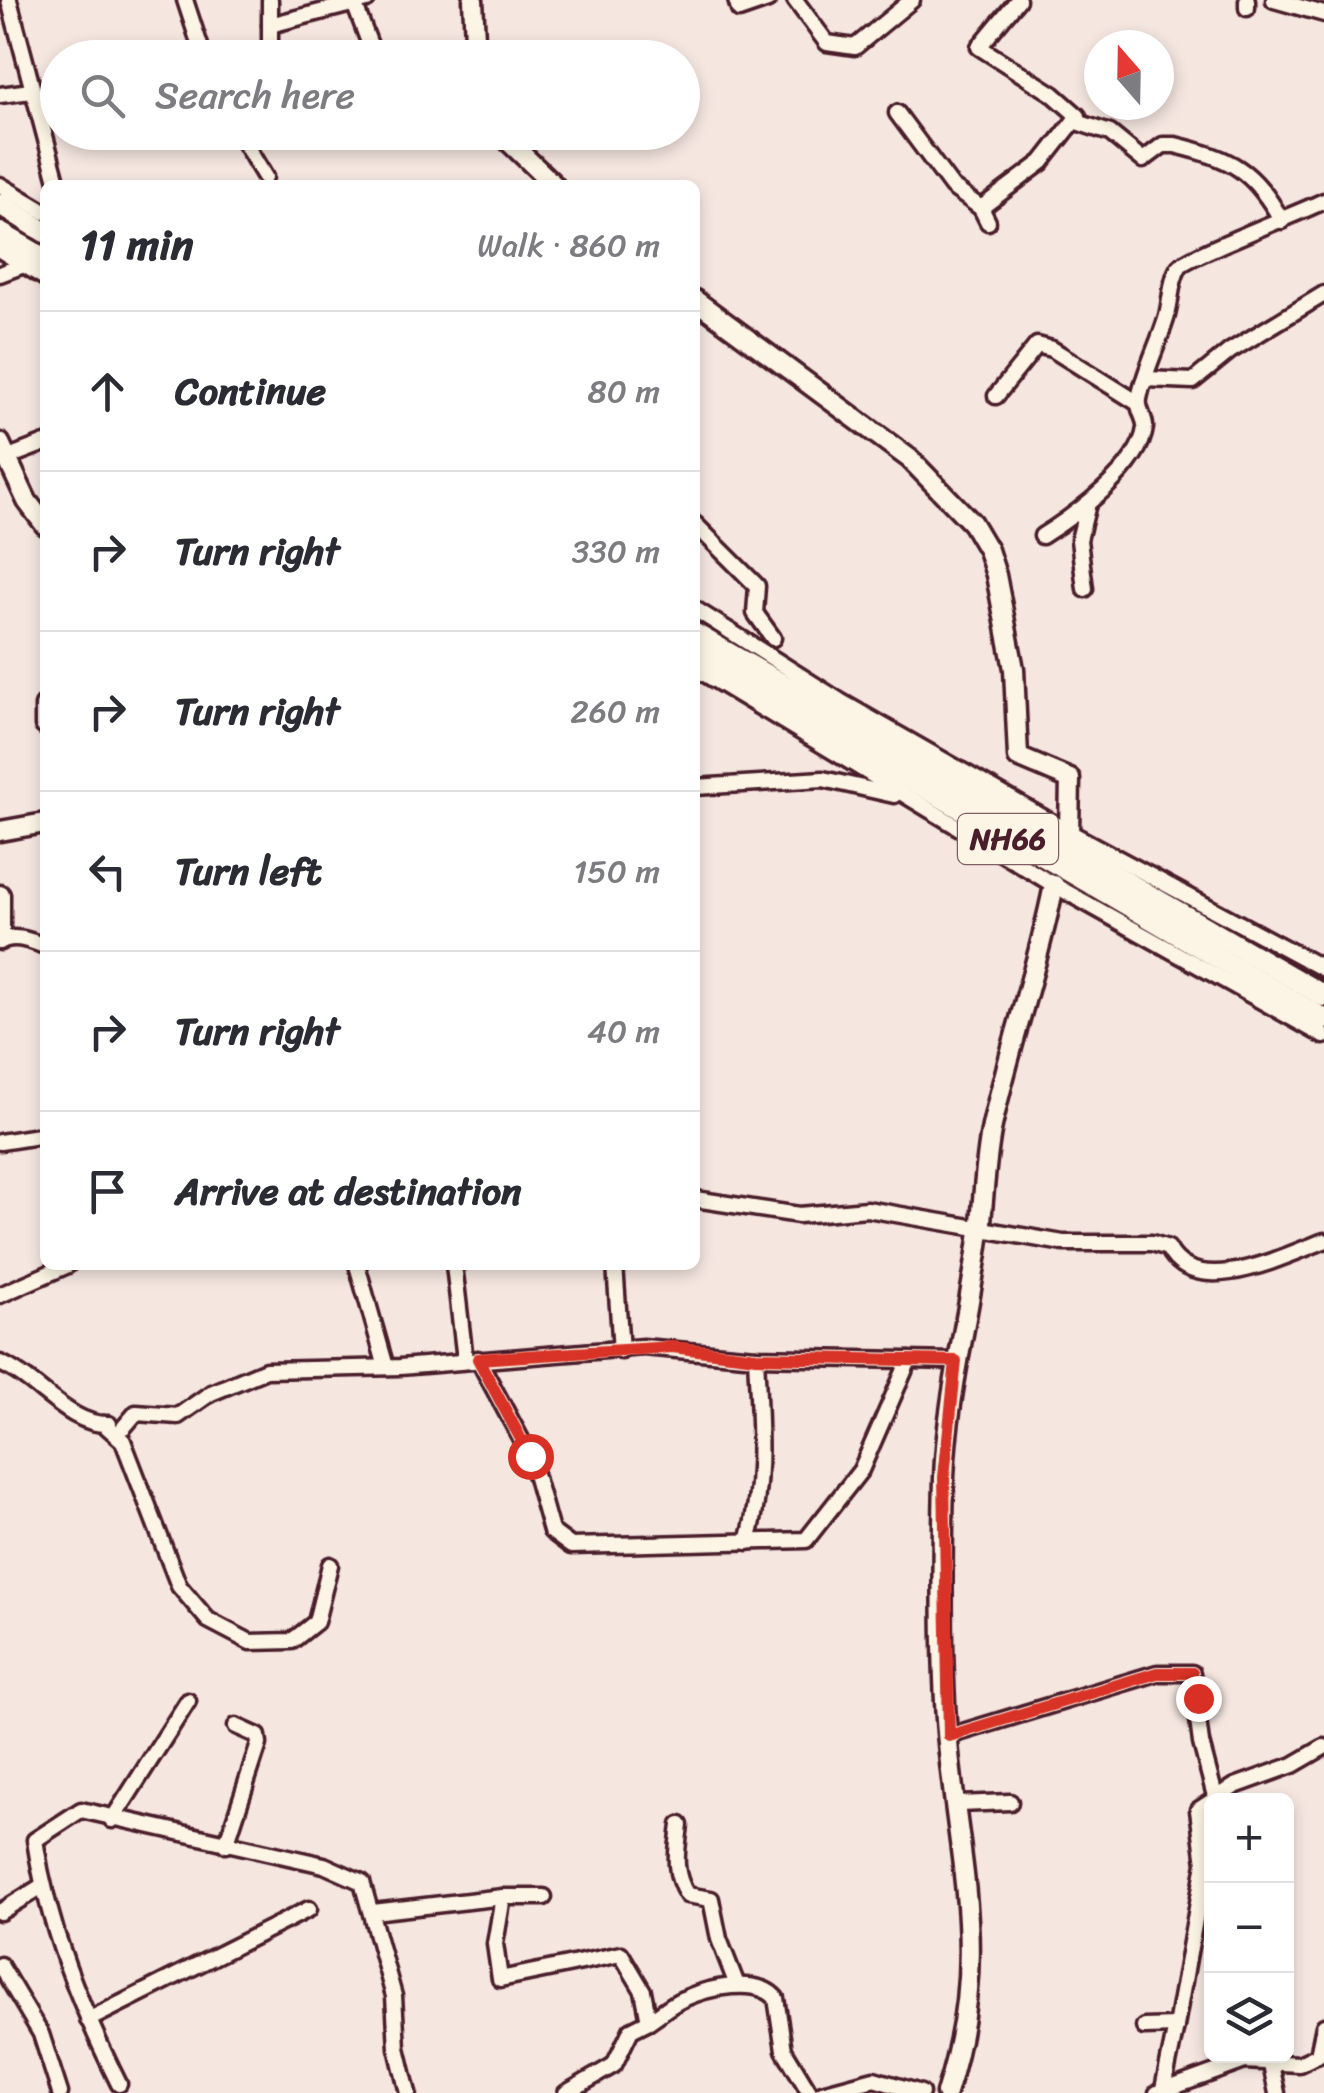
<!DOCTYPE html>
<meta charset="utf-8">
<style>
body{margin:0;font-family:Sriracha,sans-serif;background:#f7f7f7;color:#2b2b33}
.controls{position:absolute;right:30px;bottom:30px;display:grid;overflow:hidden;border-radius:15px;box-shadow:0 5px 15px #0003}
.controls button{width:90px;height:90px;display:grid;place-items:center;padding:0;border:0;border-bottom:2px solid #e1e1e2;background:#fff;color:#2b2b33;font:50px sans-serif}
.compass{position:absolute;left:1084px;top:30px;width:90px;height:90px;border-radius:50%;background:#fff;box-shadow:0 5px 15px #0003;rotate:340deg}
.stop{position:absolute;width:30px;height:30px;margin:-22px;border:8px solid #d93025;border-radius:50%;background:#fff}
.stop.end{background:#d93025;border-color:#fff;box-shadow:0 2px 10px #0008}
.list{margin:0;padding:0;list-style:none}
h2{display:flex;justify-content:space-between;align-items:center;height:130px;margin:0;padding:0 40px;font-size:42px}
h2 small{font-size:32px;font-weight:400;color:#7c7c81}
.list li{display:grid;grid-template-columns:65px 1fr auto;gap:30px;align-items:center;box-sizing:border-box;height:160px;padding:0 40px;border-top:2px solid #e1e1e2}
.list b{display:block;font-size:38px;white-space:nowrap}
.list em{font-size:32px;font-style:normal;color:#7c7c81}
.icon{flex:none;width:55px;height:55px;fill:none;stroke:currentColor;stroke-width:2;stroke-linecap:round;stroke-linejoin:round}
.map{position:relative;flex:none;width:1324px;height:2093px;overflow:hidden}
.search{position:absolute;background:#fff;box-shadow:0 5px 15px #0003;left:40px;top:40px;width:660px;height:110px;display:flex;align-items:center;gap:25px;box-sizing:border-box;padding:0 35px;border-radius:55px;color:#7c7c81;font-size:38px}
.panel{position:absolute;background:#fff;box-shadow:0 5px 15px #0003;left:40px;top:180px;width:660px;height:1090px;border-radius:15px}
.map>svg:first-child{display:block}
</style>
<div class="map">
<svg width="1324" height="2093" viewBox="0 0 1324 2093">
<rect width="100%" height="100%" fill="#f5e6e0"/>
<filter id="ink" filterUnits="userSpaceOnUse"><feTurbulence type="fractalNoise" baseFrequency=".01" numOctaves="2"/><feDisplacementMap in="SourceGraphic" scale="20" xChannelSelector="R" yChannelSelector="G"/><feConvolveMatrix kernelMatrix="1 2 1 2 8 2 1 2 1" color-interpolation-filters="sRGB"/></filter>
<g filter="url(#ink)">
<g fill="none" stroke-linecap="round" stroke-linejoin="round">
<defs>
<g id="minor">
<path d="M9 0 58 185"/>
<path d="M185 0 204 58"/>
<path d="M270 0V58"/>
<path d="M736 0 739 10 768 0"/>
<path d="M795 0 827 43 855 47 912 0"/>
<path d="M1274 0 1324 14"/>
<path d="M354 3 375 58"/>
<path d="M1247 8V0"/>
<path d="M270 25 367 0"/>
<path d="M0 95 31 91"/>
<path d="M897 113 952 187 981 208 1042 162 1078 116 1053 94 979 47 1018 0"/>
<path d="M1074 121 1110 133 1143 160 1163 145H1175C1232 159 1253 169 1282 221"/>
<path d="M238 132 265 177"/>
<path d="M0 185 45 212"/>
<path d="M981 208 988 222"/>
<path d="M0 250 45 278"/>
<path d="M0 274 24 265"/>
<path d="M1146 379 1193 381 1230 351 1324 294"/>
<path d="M996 396 1037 345 1052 349 1138 403"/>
<path d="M6 458 45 443"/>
<path d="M695 524 757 586 755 613 773 638"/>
<path d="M1042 536C1074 516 1140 468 1145 428 1146 418 1137 410 1139 399 1144 372 1158 345 1166 319 1171 304 1170 281 1179 267 1185 257 1302 212 1324 201"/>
<path d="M1085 589 1079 540 1087 508"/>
<path d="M695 609 840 701 1069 832 1324 969"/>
<path d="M695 668 1054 885 1324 1036"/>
<path d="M695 787 823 779 894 795"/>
<path d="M0 942C13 933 31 941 45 946"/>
<path d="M0 1142 45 1135"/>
<path d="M695 1199 799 1215 867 1209 1063 1243H1152L1168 1248C1195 1301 1284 1256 1324 1241"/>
<path d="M357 1265 386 1367"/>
<path d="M454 1265 465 1360"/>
<path d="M615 1265 621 1351"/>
<path d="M0 1295 68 1265"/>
<path d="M478 1359 530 1456 551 1531 571 1546 806 1540 861 1470 909 1360"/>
<path d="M0 1363C38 1379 69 1426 109 1424"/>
<path d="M104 1424 123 1441 179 1586 208 1620 250 1642 292 1641 316 1622 330 1565"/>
<path d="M124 1427 136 1413 178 1416 211 1393 266 1370 400 1367 643 1347 756 1357 956 1361"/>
<path d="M748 1542C765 1481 759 1420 756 1357"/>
<path d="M949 1736 1157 1673H1192L1201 1743 1215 1796"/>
<path d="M958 1804 1010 1802"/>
<path d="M112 1820 188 1701"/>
<path d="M680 1825C677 1851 672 1871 687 1895L711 1899 719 1939 737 1985"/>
<path d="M226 1845 259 1744 258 1736 236 1726"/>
<path d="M503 1897 495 1944 500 1979 621 1954 643 1991 649 2021C660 2014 671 2004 683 1999 707 1988 757 1976 776 1998L784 2050 810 2093"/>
<path d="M0 1912 42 1886"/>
<path d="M373 1912 503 1897H544"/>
<path d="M0 1965 41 2034 60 2093"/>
<path d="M88 2020 309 1909"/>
<path d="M1144 2027 1176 2026 1205 1863 1198 1810 1235 1786 1293 1765 1324 1747"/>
<path d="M1271 2065 1277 2093"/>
<path d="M119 2084C80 2005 48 1928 35 1840L81 1810 324 1865 362 1882 394 1996 397 2048 408 2093"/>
<path d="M1163 2089 1176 2026"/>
<path d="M566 2093 614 2065 631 2030 649 2021"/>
<path d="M822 2093 874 2079 921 2093"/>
<path d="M1157 2093 1245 2061 1299 2064 1318 2055 1324 2026"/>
</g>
<g id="major">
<path d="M473 0 476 58"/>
<path d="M499 132 554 185"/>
<path d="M695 300 910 459 972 523 988 550 996 575 1014 669 1018 757 1070 779 1069 832"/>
<path d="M0 443 27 501 45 525"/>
<path d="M45 706V725"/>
<path d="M0 831 45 823"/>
<path d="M0 895V932"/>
<path d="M946 2093C992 1950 956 1860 946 1720 941 1640 942 1557 944 1478 947 1393 970 1314 980 1231 984 1196 985 1161 992 1126 1010 1044 1038 967 1054 885"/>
</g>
<g id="highway">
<path d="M0 204 45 232"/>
<path d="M0 233 45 259"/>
<path d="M695 634 1324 996"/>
<path d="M695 654 1324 1019"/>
</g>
</defs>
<use href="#minor" stroke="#4a1f2b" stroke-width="21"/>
<use href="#major" stroke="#4a1f2b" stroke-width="25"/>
<use href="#highway" stroke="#4a1f2b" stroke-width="28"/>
<use href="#minor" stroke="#fcf5e5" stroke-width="14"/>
<use href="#major" stroke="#fcf5e5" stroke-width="18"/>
<use href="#highway" stroke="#fcf5e5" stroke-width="20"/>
</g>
</g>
<g fill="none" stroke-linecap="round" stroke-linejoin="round" filter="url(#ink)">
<path stroke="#d93025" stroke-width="12" d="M530 1456 478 1359 672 1347 756 1357 956 1361 944 1477 949 1736 1157 1673H1192L1198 1698"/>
</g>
<g text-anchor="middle" stroke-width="8" stroke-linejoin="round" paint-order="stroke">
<rect fill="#fcf5e5" stroke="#7f5f63" stroke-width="2.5" x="958" y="814" width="100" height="50" rx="8"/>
<g font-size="30" font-weight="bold" fill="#4a1f2b">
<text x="1008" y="849">NH66</text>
</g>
</g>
</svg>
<div class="controls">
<button>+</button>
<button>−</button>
<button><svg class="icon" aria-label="layers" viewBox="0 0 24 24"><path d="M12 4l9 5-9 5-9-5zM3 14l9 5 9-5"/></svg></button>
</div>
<svg class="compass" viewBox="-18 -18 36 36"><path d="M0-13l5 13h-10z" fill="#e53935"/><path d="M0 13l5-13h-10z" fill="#7c7c81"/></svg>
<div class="stop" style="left:530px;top:1456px"></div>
<div class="stop end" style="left:1198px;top:1698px"></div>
<div class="search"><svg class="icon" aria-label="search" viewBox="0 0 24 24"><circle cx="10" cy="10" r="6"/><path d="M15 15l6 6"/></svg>Search here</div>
<section class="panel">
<h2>11 min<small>Walk · 860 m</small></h2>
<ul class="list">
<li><svg class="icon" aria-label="ahead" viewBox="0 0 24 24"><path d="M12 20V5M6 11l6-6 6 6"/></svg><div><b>Continue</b></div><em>80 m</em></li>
<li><svg class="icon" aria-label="right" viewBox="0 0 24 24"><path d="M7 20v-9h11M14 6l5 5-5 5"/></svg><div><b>Turn right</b></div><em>330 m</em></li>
<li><svg class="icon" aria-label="right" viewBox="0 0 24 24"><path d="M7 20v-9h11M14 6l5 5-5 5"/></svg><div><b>Turn right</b></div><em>260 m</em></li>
<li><svg class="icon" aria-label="left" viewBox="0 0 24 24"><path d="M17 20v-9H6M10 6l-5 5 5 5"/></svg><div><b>Turn left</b></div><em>150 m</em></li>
<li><svg class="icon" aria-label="right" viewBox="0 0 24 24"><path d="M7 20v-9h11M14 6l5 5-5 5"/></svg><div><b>Turn right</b></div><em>40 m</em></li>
<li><svg class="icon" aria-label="arrive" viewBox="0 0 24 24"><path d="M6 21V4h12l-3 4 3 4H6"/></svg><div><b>Arrive at destination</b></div></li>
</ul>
</section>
</div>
